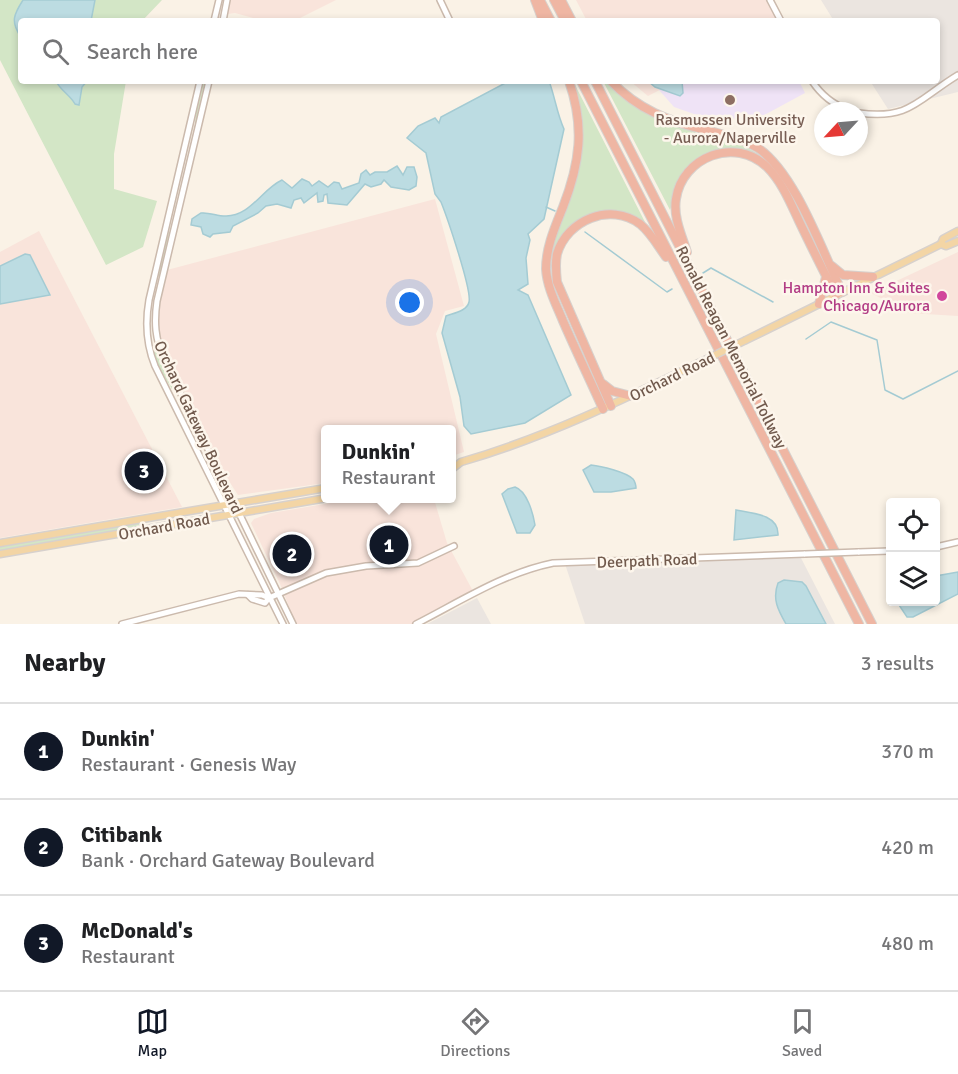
<!DOCTYPE html>
<meta charset="utf-8">
<style>
body{margin:0;font-family:Signika,sans-serif;background:#f6f6f6;color:#202124}
.controls{position:absolute;right:18px;bottom:18px;display:grid;overflow:hidden;border-radius:6px;box-shadow:0 3px 9px #0003}
.controls button{width:54px;height:54px;display:grid;place-items:center;padding:0;border:0;border-bottom:2px solid #e0e0e0;background:#fff;color:#202124;font:30px sans-serif}
.compass{position:absolute;left:814px;top:102px;width:54px;height:54px;border-radius:50%;background:#fff;box-shadow:0 3px 9px #0003;rotate:244deg}
.you{position:absolute;left:410px;top:303px;width:21px;height:21px;margin:-15px;border:4px solid #fff;border-radius:50%;background:#1a73e8;box-shadow:0 0 0 9px #1a73e833}
.badge{display:grid;place-items:center;width:39px;height:39px;border-radius:50%;background:#111827;color:#fff;font-size:20px;font-weight:700}
.pin{position:absolute;translate:-50% -50%;border:3px solid #fff;box-shadow:0 2px 6px #0006}
.popup{position:absolute;left:321px;top:425px;width:135px;height:78px;box-sizing:border-box;display:grid;place-content:center;border-radius:6px;background:#fff;filter:drop-shadow(0 2px 4px #0005);font-size:20px;white-space:nowrap;color:#757577}
.popup b{font-size:22px;color:#202124}
.popup::after{content:'';position:absolute;left:50%;top:100%;margin-left:-12px;border:12px solid transparent;border-top-color:#fff}
.list{margin:0;padding:0;list-style:none}
h2{display:flex;justify-content:space-between;align-items:center;height:78px;margin:0;padding:0 24px;font-size:26px}
h2 small{font-size:20px;font-weight:400;color:#757577}
.list li{display:grid;grid-template-columns:39px 1fr auto;gap:18px;align-items:center;box-sizing:border-box;height:96px;padding:0 24px;border-top:2px solid #e0e0e0}
.list b{display:block;font-size:22px;white-space:nowrap}
.list p{margin:0;font-size:20px;white-space:nowrap;color:#757577}
.list em{font-size:20px;font-style:normal;color:#757577}
.icon{flex:none;width:33px;height:33px;fill:none;stroke:currentColor;stroke-width:2;stroke-linecap:round;stroke-linejoin:round}
.map{position:relative;flex:none;width:958px;height:624px;overflow:hidden}
.search{position:absolute;background:#fff;box-shadow:0 3px 9px #0003;left:18px;right:18px;top:18px;height:66px;display:flex;align-items:center;gap:15px;box-sizing:border-box;padding:0 21px;border-radius:6px;color:#757577;font-size:22px}
.sheet{height:366px;background:#fff}
nav{display:flex;justify-content:space-around;align-items:center;box-sizing:border-box;height:84px;border-top:2px solid #e0e0e0;background:#fff;font-size:16px;color:#757577}
nav a{display:grid;justify-items:center;gap:3px}
nav .on{color:#111827}
.map>svg:first-child{display:block}
</style>
<div class="map">
<svg width="958" height="624" viewBox="0 0 958 624">
<rect width="100%" height="100%" fill="#faf2e6"/>
<g fill="#f9e4db">
<path d="M230 0H336L294 21H264L235 13 228 14Z"/>
<path d="M576 0H768L777 18 770 21H587Z"/>
<path d="M630 81H677L648 96Z"/>
<path d="M435 199 464 306 445 311 436 334 464 452 452 456V430H326V483L238 495 220 467 163 352 157 320 167 270Z"/>
<path d="M39 231 182 507 0 538V252Z"/>
<path d="M958 252V316L909 313 871 293Z"/>
<path d="M354 499H434L447 543 474 593 413 624H296L280 584 251 523 254 519 271 513Z"/>
</g>
<g fill="#ebe5e0">
<path d="M821 0H958V92L888 109 870 81H937V21H834Z"/>
<path d="M801 558 835 624H585L565 564Z"/>
<path d="M477 598 491 624H427Z"/>
</g>
<path fill="#efe3f6" d="M677 81H799L805 93 753 121 694 114 674 107 659 90Z"/>
<g fill="#d3e6c6">
<path d="M0 0H162L142 21H21V81H126L114 154V189L157 201 143 247 106 265 0 60Z"/>
<path d="M203 81H206L194 136 196 113Z"/>
<path d="M573 81 647 226 630 215 579 220 566 230 561 237 552 260H550C552 237 564 215 572 194 588 150 582 125 573 81Z"/>
<path d="M603 81H607C627 105 655 121 686 129 717 138 746 141 771 164 764 162 756 154 747 151 719 142 689 157 677 183 673 192 673 203 670 210Z"/>
<path d="M170 222 167 250 160 277 157 276Z"/>
<path d="M156 345 176 389 173 391C167 379 148 357 156 345Z"/>
<path d="M162 518 119 531 0 551V545Z"/>
</g>
<g fill="#bcdce2" stroke="#a4cbd3" stroke-width="1.5">
<path d="M23 0H95L91 21H21V37C10 22 14 14 23 0Z"/>
<path d="M56 81H87L82 87 79 105 75 104C70 95 60 90 56 81Z"/>
<path d="M509 81H549C555 97 557 114 564 129L544 219 528 234 530 240 526 258 528 284 518 290 528 295 571 395 525 423 471 434 464 426 460 397 442 333 446 316C454 313 467 311 469 302 472 290 447 217 441 202L435 194 426 153 407 138 418 126 435 118 439 123 441 117Z"/>
<path d="M648 81H682L683 93 680 96 655 87Z"/>
<path d="M397 166 403 175 407 167H414L417 177 416 186 409 190 391 187 384 180 381 184 371 187 365 184 347 205 328 203 327 194 324 195 323 201 318 202 317 193 304 203 301 198 294 200 291 208 277 204 266 206 258 213 233 226 230 232 213 234 210 237 203 234 201 227 191 225 192 219 201 213C209 212 217 216 225 216 250 217 262 189 282 180L292 188 302 179 309 182 312 186 319 181 328 187 334 182 339 183 342 189 359 183 361 174 366 170 370 175 375 172H387Z"/>
<path d="M25 254 30 255 50 295 0 304V266Z"/>
<path d="M591 465C601 466 626 472 633 479 635 481 636 486 636 488L611 492H594L583 470Z"/>
<path d="M515 487C527 491 533 513 535 525L530 533H517L502 494 508 489Z"/>
<path d="M736 510C751 513 779 514 778 535L734 540Z"/>
<path d="M958 572V594L913 617H907L897 602H936V576Z"/>
<path d="M784 580 802 582 806 586 826 624H786C778 610 772 599 778 583Z"/>
</g>
<g fill="none" stroke-linecap="round" stroke-linejoin="round">
<g stroke="#a4cbd3" stroke-width="1.5">
<path d="M546 207 555 211"/>
<path d="M585 232 667 292 672 289"/>
<path d="M703 273 711 268 773 302"/>
<path d="M806 339 831 322 877 340 885 390 903 399 958 371"/>
</g>
<defs>
<g id="minor">
<path d="M440 0 450 21"/>
<path d="M770 0 781 21"/>
<path d="M214 21 219 0"/>
<path d="M223 21 227 0"/>
<path d="M200 81 149 300C145 323 146 344 155 366L283 624"/>
<path d="M209 81 157 301C154 322 155 339 164 359L293 624"/>
<path d="M812 81C821 95 834 105 850 111"/>
<path d="M859 113C911 120 918 99 958 75"/>
<path d="M936 547 958 542"/>
<path d="M858 552 890 551"/>
<path d="M248 595 252 599 265 603 269 598 326 573 366 566 418 563 454 546"/>
<path d="M122 624 239 594 262 595 269 598"/>
<path d="M416 624C461 601 504 573 553 563L805 554"/>
</g>
<g id="major">
<path d="M941 244 943 239 958 231"/>
<path d="M746 340 941 244 946 246 958 241"/>
<path d="M452 469 461 462C551 436 633 395 717 354"/>
<path d="M0 543 326 488"/>
<path d="M0 554 327 498"/>
</g>
<g id="highway">
<path d="M535 0 543 21"/>
<path d="M540 0 551 21"/>
<path d="M554 0 565 21"/>
<path d="M561 0 572 21"/>
<path d="M569 81C585 127 580 163 563 207 555 227 546 247 546 269 547 287 556 304 563 321 576 351 590 380 603 409"/>
<path d="M581 81 859 624"/>
<path d="M595 81 872 624"/>
<path d="M611 81C637 109 670 122 706 130 724 135 742 138 758 148 795 173 822 251 842 292"/>
<path d="M687 252C682 236 673 217 676 199 682 157 735 136 767 167 782 182 790 202 799 221 811 246 823 271 836 295"/>
<path d="M832 266 843 275 873 277"/>
<path d="M819 304 826 277"/>
<path d="M603 384 612 391 631 396"/>
<path d="M611 406 557 282C556 273 555 264 557 254 567 220 610 202 640 224 651 233 658 246 666 257"/>
</g>
</defs>
<use href="#minor" stroke="#cbbaad" stroke-width="8"/>
<use href="#major" stroke="#d7d1cd" stroke-width="9"/>
<use href="#highway" stroke="#d7d1cd" stroke-width="10"/>
<use href="#minor" stroke="#fff" stroke-width="5"/>
<use href="#major" stroke="#f3d5a5" stroke-width="6"/>
<use href="#highway" stroke="#efb6a3" stroke-width="8"/>
<defs>
<path id="minor-bridge" d="M805 554 858 552"/>
<path id="major-bridge" d="M717 354 746 340"/>
</defs>
<use href="#minor-bridge" stroke="#cbbaad" stroke-width="8" stroke-linecap="butt"/>
<use href="#major-bridge" stroke="#d7d1cd" stroke-width="9" stroke-linecap="butt"/>
<use href="#minor-bridge" stroke="#fff" stroke-width="5"/>
<use href="#major-bridge" stroke="#f3d5a5" stroke-width="6"/>
</g>
<circle fill="#8d6e63" stroke="#fdf6ec" stroke-width="2" cx="730" cy="100" r="6"/>
<circle fill="#d1479c" stroke="#fdf6ec" stroke-width="2" cx="942" cy="296" r="6"/>
<g text-anchor="middle" stroke-width="5" stroke-linejoin="round" paint-order="stroke">
<g font-size="16" fill="#785e54" stroke="#fdf6ec">
<text x="730" y="125">Rasmussen University<tspan x="730" dy="18">- Aurora/Naperville</tspan></text>
</g>
<g font-size="16" fill="#b23c85" stroke="#fdf6ec" text-anchor="end">
<text x="930" y="293">Hampton Inn &amp; Suites<tspan x="930" dy="18">Chicago/Aurora</tspan></text>
</g>
<g font-size="16" fill="#715a4d" stroke="#fdf6ec">
<text transform="translate(732 347) rotate(63)" y="6">Ronald Reagan Memorial Tollway</text>
<text transform="translate(672 376) rotate(-26)" y="6">Orchard Road</text>
<text transform="translate(199 427) rotate(65)" y="6">Orchard Gateway Boulevard</text>
<text transform="translate(164 526) rotate(-10)" y="6">Orchard Road</text>
<text transform="translate(647 560) rotate(-2)" y="6">Deerpath Road</text>
</g>
</g>
</svg>
<div class="controls">
<button><svg class="icon" aria-label="locate" viewBox="0 0 24 24"><circle cx="12" cy="12" r="6"/><path d="M12 2v4M12 18v4M2 12h4M18 12h4"/></svg></button>
<button><svg class="icon" aria-label="layers" viewBox="0 0 24 24"><path d="M12 4l9 5-9 5-9-5zM3 14l9 5 9-5"/></svg></button>
</div>
<svg class="compass" viewBox="-18 -18 36 36"><path d="M0-13l5 13h-10z" fill="#e53935"/><path d="M0 13l5-13h-10z" fill="#757577"/></svg>
<div class="you"></div>
<div class="pin badge" style="left:389px;top:545px">1</div>
<div class="popup"><b>Dunkin'</b>Restaurant</div>
<div class="pin badge" style="left:292px;top:554px">2</div>
<div class="pin badge" style="left:144px;top:471px">3</div>
<div class="search"><svg class="icon" aria-label="search" viewBox="0 0 24 24"><circle cx="10" cy="10" r="6"/><path d="M15 15l6 6"/></svg>Search here</div>
</div>
<section class="sheet">
<h2>Nearby<small>3 results</small></h2>
<ul class="list">
<li><span class="badge">1</span><div><b>Dunkin'</b><p>Restaurant · Genesis Way</p></div><em>370 m</em></li>
<li><span class="badge">2</span><div><b>Citibank</b><p>Bank · Orchard Gateway Boulevard</p></div><em>420 m</em></li>
<li><span class="badge">3</span><div><b>McDonald's</b><p>Restaurant</p></div><em>480 m</em></li>
</ul>
</section>
<nav>
<a class="on"><svg class="icon" aria-label="map" viewBox="0 0 24 24"><path d="M3 6l6-2 6 2 6-2v14l-6 2-6-2-6 2zM9 4v14M15 6v14"/></svg>Map</a>
<a><svg class="icon" aria-label="directions" viewBox="0 0 24 24"><path d="M12 3l9 9-9 9-9-9zM9 14v-3h6M13 9l2 2-2 2"/></svg>Directions</a>
<a><svg class="icon" aria-label="saved" viewBox="0 0 24 24"><path d="M7 4h10v16l-5-4-5 4z"/></svg>Saved</a>
</nav>
